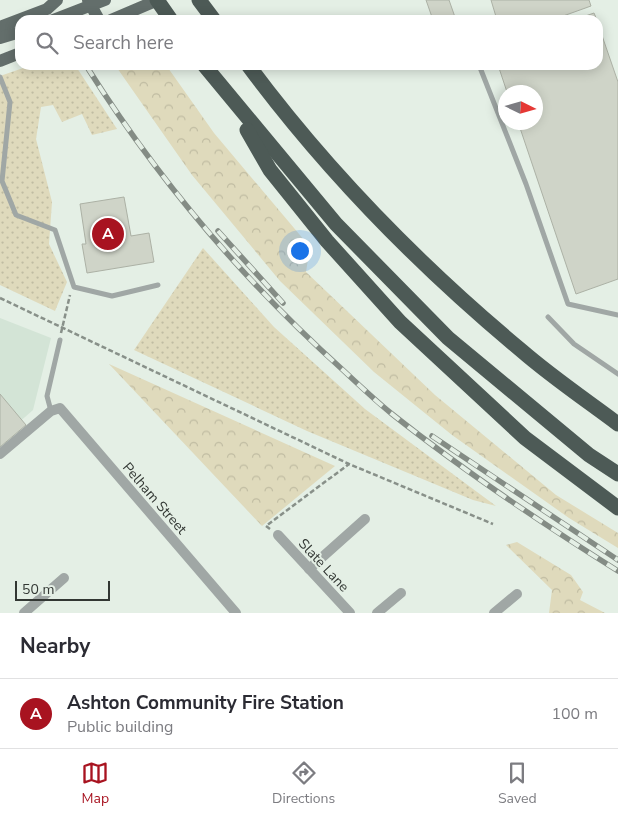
<!DOCTYPE html>
<style>
body{margin:0;font-family:"Nunito Sans",sans-serif;background:#f7f7f7;color:#2b2b33}
.compass{position:absolute;left:498px;top:85px;width:45px;height:45px;border-radius:50%;background:#fff;box-shadow:0 2px 12px #0003;rotate:95deg}
.scale{position:absolute;left:15px;bottom:12px;width:95px;box-sizing:border-box;padding-left:5px;border:2px solid #323733;border-top:0;font-size:14px;line-height:18px;white-space:nowrap;color:#323733;-webkit-text-stroke:4px #e4efe5;paint-order:stroke}
.you{position:absolute;left:299px;top:250px;width:18px;height:18px;margin:-12px;border:4px solid #fff;border-radius:50%;background:#1a73e8;box-shadow:0 0 0 8px #1a73e833}
.badge{display:grid;place-items:center;width:32px;height:32px;border-radius:50%;background:#a81320;color:#fff;font-size:16px;font-weight:700}
.pin{position:absolute;translate:-50% -50%;border:2px solid #fff;box-shadow:0 1px 5px #0006}
.list{margin:0;padding:0;list-style:none}
h2{display:flex;justify-content:space-between;align-items:center;height:65px;margin:0;padding:0 20px;font-size:21px}
h2 small{font-size:16px;font-weight:400;color:#7c7c81}
.list li{display:grid;grid-template-columns:32px 1fr auto;gap:15px;align-items:center;box-sizing:border-box;height:70px;padding:0 20px;border-top:1px solid #e1e1e2}
.list b{display:block;font-size:19px;white-space:nowrap}
.list p{margin:0;font-size:16px;white-space:nowrap;color:#7c7c81}
.list em{font-size:16px;font-style:normal;color:#7c7c81}
.icon{flex:none;width:28px;height:28px;fill:none;stroke:currentColor;stroke-width:2;stroke-linecap:round;stroke-linejoin:round}
.map{position:relative;flex:none;width:618px;height:613px;overflow:hidden}
.search{position:absolute;background:#fff;box-shadow:0 2px 12px #0003;left:15px;right:15px;top:15px;height:55px;display:flex;align-items:center;gap:12px;box-sizing:border-box;padding:0 18px;border-radius:15px;color:#7c7c81;font-size:19px}
.sheet{height:135px;background:#fff}
nav{display:flex;justify-content:space-around;align-items:center;box-sizing:border-box;height:70px;border-top:1px solid #e1e1e2;background:#fff;font-size:14px;color:#7c7c81}
nav a{display:grid;justify-items:center;gap:2px}
nav .on{color:#a81320}
.map>svg:first-child{display:block}
</style>
<div class="map">
<svg width="618" height="613" viewBox="0 0 618 613">
<defs>
<pattern id="grass-dots" width="8" height="8" patternUnits="userSpaceOnUse" patternTransform="scale(1.25)"><rect width="8" height="8" fill="#dfdabc"/><path d="M2 2h.1M6 6h.1" fill="none" stroke="#c0bca2" stroke-width="1.8" stroke-linecap="round"/></pattern>
<pattern id="forest-crowns" width="20" height="18" patternUnits="userSpaceOnUse" patternTransform="scale(1.25)"><rect width="20" height="18" fill="#dfdabc"/><path d="M2 6a3 3 0 1 1 6 0M12 15a3 3 0 1 1 6 0" fill="none" stroke="#c0bca2"/></pattern>
</defs>
<rect width="100%" height="100%" fill="#e4efe5"/>
<path fill="#d3e4d6" d="M0 318 51 338 33 410 0 439Z"/>
<g fill="url(#grass-dots)">
<path d="M32 65H75L117 129 92 135 82 114 62 122 53 105 41 107 36 139 52 202 49 244 67 282 55 311 0 285V76Z"/>
<path d="M203 248 274 327 365 409 496 506 473 500 307 431 134 350Z"/>
</g>
<g fill="url(#forest-crowns)">
<path d="M115 65H166L214 133 310 247 306 272 435 395 556 495 618 533V548L569 518 452 435 374 372 280 281 192 175Z"/>
<path d="M109 364 335 466 262 526Z"/>
<path d="M517 542 571 575 583 592 580 600 605 613H549L552 590 506 545Z"/>
</g>
<g fill="#cfd4c8" stroke="#acb1a5">
<path d="M426 0H449L456 20H433Z"/>
<path d="M491 0H589L591 6 552 20H497Z"/>
<path d="M594 13 597 20H574Z"/>
<path d="M598 24 618 82V279L576 294 518 122H536V92H507L498 65H598Z"/>
<path d="M124 197 131 236 149 233 154 262 87 273 82 244H86L80 204Z"/>
<path d="M0 394 26 425 0 447Z"/>
</g>
<g fill="none" stroke-linecap="round" stroke-linejoin="round">
<g stroke="#889089" stroke-width="2.5" stroke-dasharray="5 2.5" stroke-linecap="butt">
<path d="M0 298 349 464 493 524"/>
<path d="M61 333 70 295"/>
<path d="M270 529 266 526 349 464"/>
</g>
<g stroke="#a0a7a5" stroke-width="5">
<path d="M479 65 526 184 568 304 618 315"/>
<path d="M0 77 10 102 2 181 16 215 55 230 74 287 112 296 158 285"/>
<path d="M548 317 574 344 618 374"/>
<path d="M51 411 47 396 60 340"/>
</g>
<g stroke="#a0a7a5" stroke-width="10">
<path d="M0 454 51 411 60 408 236 613"/>
<path d="M278 535 350 613"/>
<path d="M309 569 365 519"/>
<path d="M24 613 64 578"/>
<path d="M377 613 401 593"/>
<path d="M494 613 517 594"/>
</g>
<g stroke="#636e6b" stroke-width="12">
<path d="M88 0 99 20"/>
<path d="M53 20 105 0"/>
<path d="M111 20 158 0"/>
<path d="M0 27 47 9 57 0"/>
<path d="M0 38 20 32"/>
<path d="M0 61 20 53"/>
</g>
<g stroke="#4d5a56" stroke-width="15">
<path d="M157 0 171 20"/>
<path d="M199 0 214 20"/>
<path d="M204 65 336 224 448 338 589 455 618 474"/>
<path d="M248 65C326 170 421 267 522 351 552 377 586 400 618 424"/>
<path d="M247 130 270 170 327 241 400 322 525 438 618 508"/>
</g>
<defs>
<g id="rail">
<path d="M87 67C158 180 246 283 344 371 360 386 376 401 392 414 464 471 540 522 618 571"/>
<path d="M218 231 283 303"/>
<path d="M432 436 618 560"/>
</g>
</defs>
<use href="#rail" stroke="#848c85" stroke-width="5.5"/>
<use href="#rail" stroke="#e4efe5" stroke-width="4" stroke-dasharray="11" stroke-linecap="butt"/>
</g>
<g text-anchor="middle" stroke-width="4" stroke-linejoin="round" paint-order="stroke">
<g font-size="14" fill="#323733" stroke="#e4efe5">
<text transform="translate(155 498) rotate(49)" y="5">Pelham Street</text>
<text transform="translate(324 565) rotate(47)" y="5">Slate Lane</text>
</g>
</g>
</svg>
<svg class="compass" viewBox="-18 -18 36 36"><path d="M0-13l5 13h-10z" fill="#e53935"/><path d="M0 13l5-13h-10z" fill="#7c7c81"/></svg>
<div class="scale">50 m</div>
<div class="you"></div>
<div class="pin badge" style="left:108px;top:234px">A</div>
<div class="search"><svg class="icon" aria-label="search" viewBox="0 0 24 24"><circle cx="10" cy="10" r="6"/><path d="M15 15l6 6"/></svg>Search here</div>
</div>
<section class="sheet">
<h2>Nearby<small></small></h2>
<ul class="list">
<li><span class="badge">A</span><div><b>Ashton Community Fire Station</b><p>Public building</p></div><em>100 m</em></li>
</ul>
</section>
<nav>
<a class="on"><svg class="icon" aria-label="map" viewBox="0 0 24 24"><path d="M3 6l6-2 6 2 6-2v14l-6 2-6-2-6 2zM9 4v14M15 6v14"/></svg>Map</a>
<a><svg class="icon" aria-label="directions" viewBox="0 0 24 24"><path d="M12 3l9 9-9 9-9-9zM9 14v-3h6M13 9l2 2-2 2"/></svg>Directions</a>
<a><svg class="icon" aria-label="saved" viewBox="0 0 24 24"><path d="M7 4h10v16l-5-4-5 4z"/></svg>Saved</a>
</nav>
